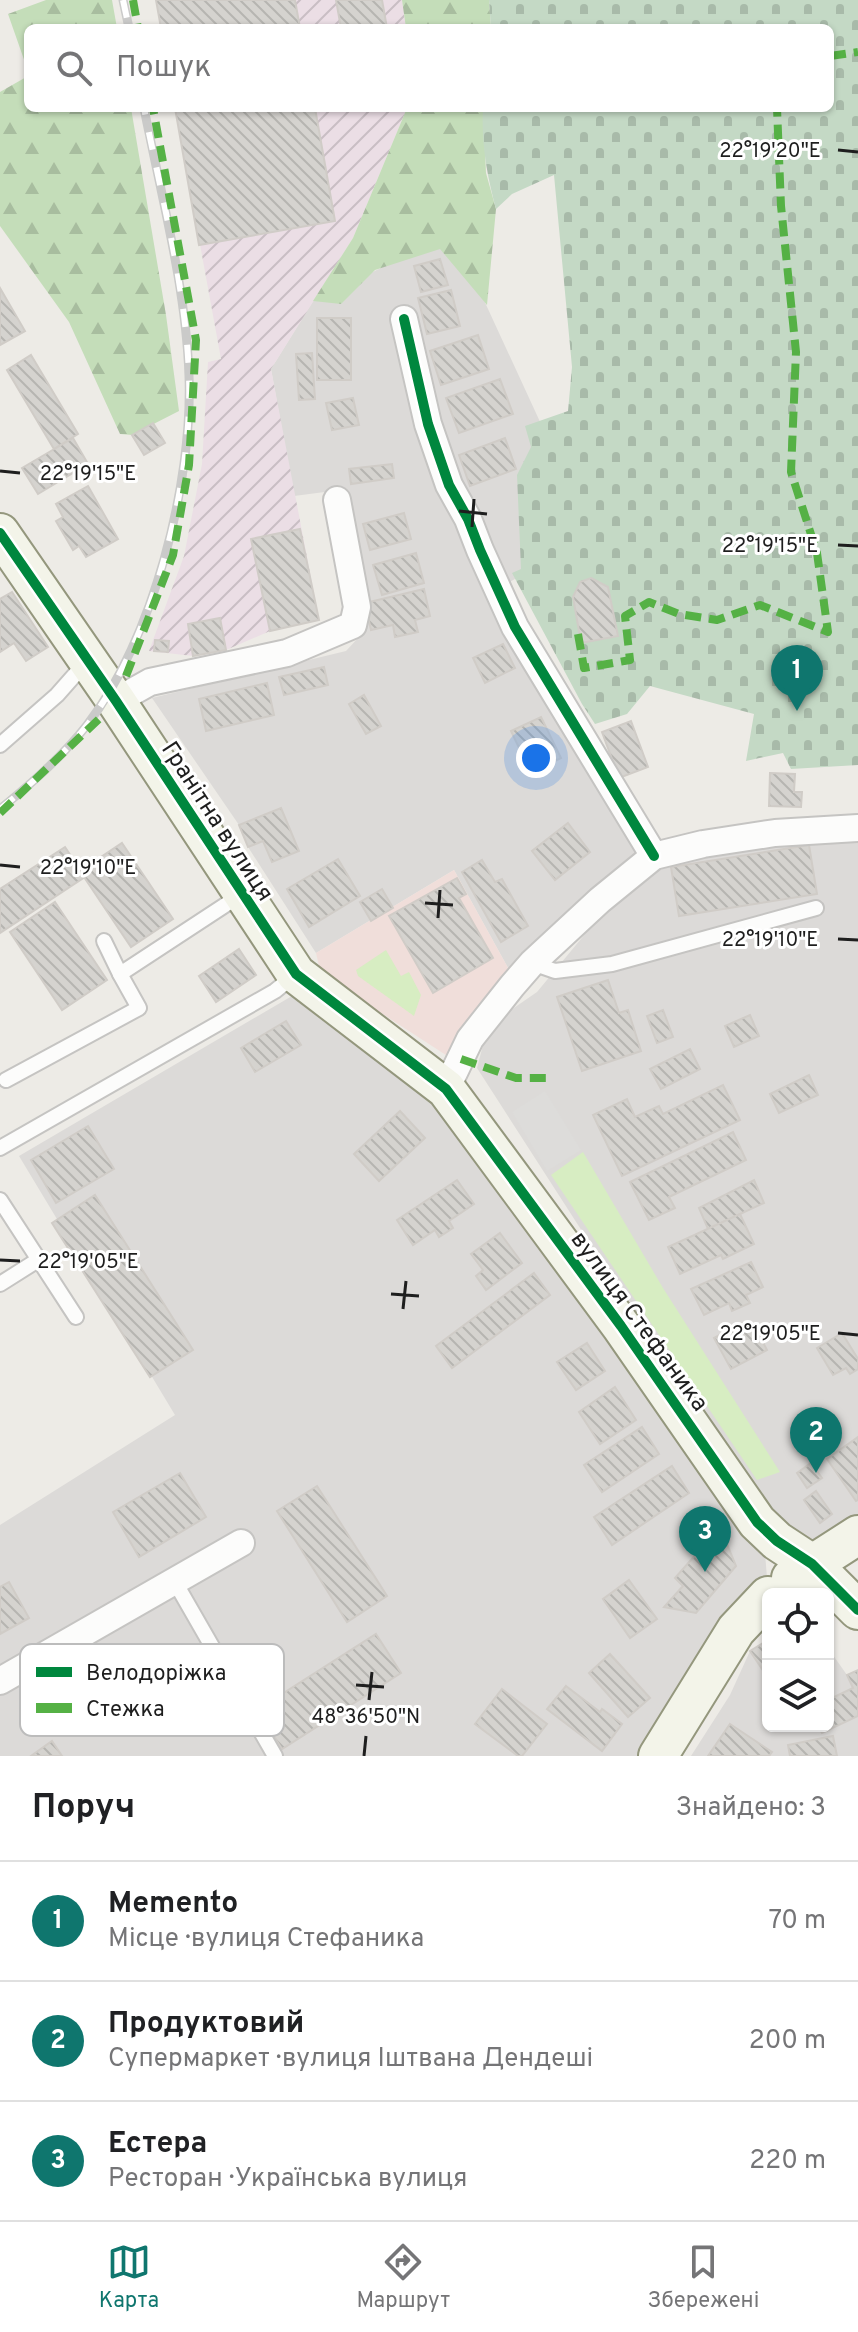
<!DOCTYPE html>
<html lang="uk">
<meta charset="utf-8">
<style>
body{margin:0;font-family:Overpass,sans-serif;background:#f2f2f2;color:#202124}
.controls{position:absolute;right:24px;bottom:24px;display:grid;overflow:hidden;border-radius:12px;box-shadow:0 2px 6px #0004}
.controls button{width:72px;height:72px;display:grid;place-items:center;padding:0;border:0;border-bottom:2px solid #e0e0e0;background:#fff;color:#202124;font:40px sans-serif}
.you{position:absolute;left:536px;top:758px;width:28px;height:28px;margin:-20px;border:6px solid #fff;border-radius:50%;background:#1a73e8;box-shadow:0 0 0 12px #1a73e833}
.badge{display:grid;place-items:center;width:52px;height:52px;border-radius:50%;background:#0f766e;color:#fff;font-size:26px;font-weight:700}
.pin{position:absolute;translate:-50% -66px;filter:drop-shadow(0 2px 4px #0008)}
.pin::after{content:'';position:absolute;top:42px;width:28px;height:24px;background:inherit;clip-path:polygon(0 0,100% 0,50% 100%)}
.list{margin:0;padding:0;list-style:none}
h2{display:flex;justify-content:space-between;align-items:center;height:104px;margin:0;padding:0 32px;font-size:34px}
h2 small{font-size:26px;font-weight:400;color:#757577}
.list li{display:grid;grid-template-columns:52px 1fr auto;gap:24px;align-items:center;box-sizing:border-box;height:120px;padding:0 32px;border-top:2px solid #e0e0e0}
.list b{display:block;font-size:30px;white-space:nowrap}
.list p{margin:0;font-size:26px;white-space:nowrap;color:#757577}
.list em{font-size:26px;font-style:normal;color:#757577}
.icon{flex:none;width:44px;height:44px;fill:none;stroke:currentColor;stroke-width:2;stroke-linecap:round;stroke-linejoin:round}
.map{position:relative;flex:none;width:858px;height:1756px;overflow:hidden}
.search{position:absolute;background:#fff;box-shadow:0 2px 6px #0004;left:24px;right:24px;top:24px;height:88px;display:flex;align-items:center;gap:20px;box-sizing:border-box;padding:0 28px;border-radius:12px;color:#757577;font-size:30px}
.sheet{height:464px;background:#fff}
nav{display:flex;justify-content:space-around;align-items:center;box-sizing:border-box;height:112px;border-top:2px solid #e0e0e0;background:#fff;font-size:22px;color:#757577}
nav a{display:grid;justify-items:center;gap:4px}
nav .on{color:#0f766e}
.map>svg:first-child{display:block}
</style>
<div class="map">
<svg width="858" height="1756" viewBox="0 0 858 1756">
<defs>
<pattern id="industrial-furrows" width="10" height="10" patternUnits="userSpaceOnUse" patternTransform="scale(2)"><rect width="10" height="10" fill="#ebdee5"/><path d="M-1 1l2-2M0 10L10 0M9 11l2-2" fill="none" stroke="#c9bec4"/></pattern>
<pattern id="forest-firs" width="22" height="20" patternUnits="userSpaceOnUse" patternTransform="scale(2)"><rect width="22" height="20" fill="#c4ddb9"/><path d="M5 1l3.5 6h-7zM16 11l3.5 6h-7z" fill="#a8bd9f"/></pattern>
<pattern id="cemetery-stones" width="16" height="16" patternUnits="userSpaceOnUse" patternTransform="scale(2)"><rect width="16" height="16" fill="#c4d9c5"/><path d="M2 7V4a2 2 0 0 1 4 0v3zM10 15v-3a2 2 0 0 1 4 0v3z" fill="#a8baa9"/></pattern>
<pattern id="building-back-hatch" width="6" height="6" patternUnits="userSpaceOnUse" patternTransform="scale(2)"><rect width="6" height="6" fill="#d5d3cf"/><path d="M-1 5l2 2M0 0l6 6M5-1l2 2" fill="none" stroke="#b6b5b1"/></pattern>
</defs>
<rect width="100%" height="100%" fill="#edebe6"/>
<g fill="#dcdad8">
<path d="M453 233 547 437 532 569 489 594 644 856 512 975 454 870 316 953 248 847 239 825 152 698 346 651 360 636 361 599 340 490 294 496 271 369 313 301Z"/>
<path d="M858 837V1521L825 1542 793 1537 761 1509 477 1068 488 1026 537 992 595 922 663 862Z"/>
<path d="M292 996 426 1094 765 1553 767 1578 648 1756H0V1525L175 1415 19 1156Z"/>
<path d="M768 1640V1726H828V1648L847 1675 858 1670V1756H691L730 1695 750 1651Z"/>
</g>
<path fill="#f0deda" d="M454 870 512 975 449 1057 321 974 316 953Z"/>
<g fill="url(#industrial-furrows)">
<path d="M156 0H402L406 28H161Z"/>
<path d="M175 108H407L353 238 271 369 319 620 270 631 226 650 193 656 149 651 184 556 202 464 208 362 221 359Z"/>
</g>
<g fill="#d7edc2">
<path d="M386 950 401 976 409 972 421 995 414 1016 358 976 356 970Z"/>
<path d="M583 1152 663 1288 780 1472 757 1480 551 1175Z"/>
</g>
<g fill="url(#forest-firs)">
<path d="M46 0H112L117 28H28V71L8 14Z"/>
<path d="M402 0H489L491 28H406Z"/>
<path d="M28 76V108H131L166 315 179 411 132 435 120 434 69 322 0 226V92Z"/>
<path d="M407 108H483L486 173 496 209 487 305 440 249 375 270 341 304 313 301 353 238Z"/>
</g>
<path fill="url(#cemetery-stones)" d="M489 0H858V765L791 769 783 753 746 761 754 714 650 686 627 714 595 724 582 704 512 573 521 569 517 475 531 447 525 426 568 411 572 367 554 175 512 194 496 209C487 176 481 142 483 108H830V28H491Z"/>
<path fill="#dddcda" d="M545 1091 581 1150 547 1171 512 1112Z"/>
<g fill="url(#building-back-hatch)" stroke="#d0ccc7" stroke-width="2">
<path d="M156 0H295L300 28H161Z"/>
<path d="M336 0H382L387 28H341Z"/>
<path d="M175 108H315L335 221 199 245Z"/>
<path d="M440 259 448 285 421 292 414 266Z"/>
<path d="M0 288 25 331 0 345Z"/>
<path d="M451 290 460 326 427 334 418 298Z"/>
<rect x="317" y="318" width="34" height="62"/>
<path d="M478 335 489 369 441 385 430 351Z"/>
<path d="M312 353 315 399 299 400 296 354Z"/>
<path d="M31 355 78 434 54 449 7 370Z"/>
<path d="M500 379 513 414 459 433 446 398Z"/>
<path d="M353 398 359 425 332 430 326 403Z"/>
<path d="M153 423 165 443 144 455 132 435Z"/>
<path d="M73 438 88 464 38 494 22 468Z"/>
<path d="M505 438 516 469 470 486 459 455Z"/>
<path d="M392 464 394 478 351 484 349 469Z"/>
<path d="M88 486 118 539 86 557 79 546 73 550 56 521 63 517 56 504Z"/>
<path d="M404 513 411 539 370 550 363 524Z"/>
<path d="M300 529 319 620 270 631 251 539Z"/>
<path d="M416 553 424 583 382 595 373 565Z"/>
<path d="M591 578 608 587 618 636 581 643 573 597 580 582Z"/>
<path d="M424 589 430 616 415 620 418 632 395 637 393 625 371 630 365 603Z"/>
<path d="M12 592 48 647 26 661 14 643 0 652V599Z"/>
<path d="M220 618 226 650 193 656 188 624Z"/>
<path d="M155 640 169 641 168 652 154 651Z"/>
<path d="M503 644 515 668 485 683 473 658Z"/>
<path d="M324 667 328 685 284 695 279 677Z"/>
<path d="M267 683 274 715 206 731 199 699Z"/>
<path d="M364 695 381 726 366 734 349 704Z"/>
<path d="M541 717 561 758 531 773 511 731Z"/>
<path d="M631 721 648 767 619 778 602 732Z"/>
<path d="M770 773 795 774 794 792H802L801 807 769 806Z"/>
<path d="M281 808 299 851 272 862 263 841 248 847 239 825Z"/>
<path d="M568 823 590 852 555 880 532 851Z"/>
<path d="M122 843 173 919 131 947 80 871Z"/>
<path d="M809 845 817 894 679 916 671 867Z"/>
<path d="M65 847 85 877 0 933V889Z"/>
<path d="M338 859 360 896 309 927 287 889Z"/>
<path d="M482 860 495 882 502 879 528 926 501 942 462 872Z"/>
<path d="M457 878 466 894 459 898 493 958 433 993 389 916Z"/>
<path d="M382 889 393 908 371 921 360 902Z"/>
<path d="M55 902 107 980 62 1010 10 932Z"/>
<path d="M239 949 256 975 216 1002 199 976Z"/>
<path d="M608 980 619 1013 628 1010 641 1051 582 1071 557 997Z"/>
<path d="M663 1010 673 1037 657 1043 647 1016Z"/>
<path d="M750 1015 759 1036 734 1047 725 1026Z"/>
<path d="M286 1021 301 1045 255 1072 241 1048Z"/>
<path d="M690 1049 700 1069 661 1089 650 1069Z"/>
<path d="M809 1075 818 1095 779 1113 770 1094Z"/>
<path d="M723 1085 740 1120 622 1176 593 1115 627 1099 635 1117 659 1106 663 1114Z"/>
<path d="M400 1111 425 1138 379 1181 354 1154Z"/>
<path d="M88 1126 114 1169 56 1203 31 1160Z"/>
<path d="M733 1132 746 1160 669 1197 675 1208 649 1220 630 1182Z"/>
<path d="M457 1180 474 1204 449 1221 453 1228 439 1237 435 1230 413 1245 397 1220Z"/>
<path d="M754 1180 764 1203 708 1229 699 1208Z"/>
<path d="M95 1195 193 1350 150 1377 52 1223Z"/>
<path d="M740 1214 754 1244 723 1259 721 1255 680 1274 668 1247Z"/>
<path d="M500 1233 522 1263 486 1290 476 1276 483 1270 471 1254Z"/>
<path d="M751 1262 763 1287 746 1295 750 1303 732 1311 729 1303 704 1315 691 1289Z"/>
<path d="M534 1273 550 1295 452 1368 436 1346Z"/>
<path d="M745 1322 749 1330 755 1327 767 1350 731 1369 714 1338Z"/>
<path d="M842 1333 858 1359V1369L850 1374 846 1368 833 1375 817 1348Z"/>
<path d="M587 1343 605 1371 576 1390 557 1362Z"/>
<path d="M615 1387 636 1420 600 1444 579 1412Z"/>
<path d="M642 1427 659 1454 602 1492 584 1465Z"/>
<path d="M858 1437V1500L856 1501 827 1459Z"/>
<path d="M811 1463 822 1478 807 1488 797 1473Z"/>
<path d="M672 1466 689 1493 612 1545 594 1517Z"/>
<path d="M180 1473 206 1517 139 1557 113 1512Z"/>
<path d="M317 1486 387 1596 347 1622 277 1511Z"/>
<path d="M816 1491 832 1514 820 1523 804 1500Z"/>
<path d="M720 1527 736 1566 696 1613 664 1607 683 1586 675 1578Z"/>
<path d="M629 1580 657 1619 630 1638 603 1599Z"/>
<path d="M9 1582 29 1618 0 1634V1587Z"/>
<path d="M376 1634 401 1673 282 1749 257 1710Z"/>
<path d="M768 1640V1678L750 1651Z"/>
<path d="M610 1654 650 1698 628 1717 589 1673Z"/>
<path d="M858 1670V1716L822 1733 818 1726H828V1700L853 1688 847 1675Z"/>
<path d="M566 1686 600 1712 602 1709 622 1724 602 1751 547 1709Z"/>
<path d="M502 1689 547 1724 522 1756H518L475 1724Z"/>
<path d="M730 1724 772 1752 769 1756H708Z"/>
<path d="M833 1736 837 1756H790L788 1745Z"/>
<path d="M52 1741 62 1756H31Z"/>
</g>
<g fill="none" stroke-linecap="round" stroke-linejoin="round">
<defs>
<g id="lane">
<path d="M0 745 57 695 87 661"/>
<path d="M104 941 120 974 242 894"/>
<path d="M532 963 555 971 612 964 816 908"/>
<path d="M6 1080 139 1008 120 974"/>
<path d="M0 1148 275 991 296 974"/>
<path d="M0 1200 76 1317"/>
<path d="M0 1284 38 1260"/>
<path d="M175 1582 275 1756"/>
</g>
<g id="street">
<path d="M404 319 428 424 449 485 468 519 480 550 515 627 654 856"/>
<path d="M116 701 150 682 287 653 353 625 357 607 337 500"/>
<path d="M446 1089 470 1039 512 986 532 963 600 900 654 856 703 844 775 833 858 828"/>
<path d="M0 1681 241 1543"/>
</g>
<g id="secondary">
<path d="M0 533 116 701 296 974 446 1089 621 1326 757 1522 777 1541 812 1564 858 1610"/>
<path d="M791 1578 858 1535"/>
<path d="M658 1756 736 1630 768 1596"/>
</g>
</defs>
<use href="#lane" stroke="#c5c4c2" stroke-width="18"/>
<use href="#street" stroke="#c5c4c2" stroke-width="30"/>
<use href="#secondary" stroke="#94977d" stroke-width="42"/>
<use href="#lane" stroke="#fcfcfb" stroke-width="14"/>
<use href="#street" stroke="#fcfcfb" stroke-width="26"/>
<use href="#secondary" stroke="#f3f4e9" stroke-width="38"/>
<defs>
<g id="rail">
<path d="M123 0 129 28"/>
<path d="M0 809C30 785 63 756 87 725 153 640 193 483 189 376 186 287 161 195 144 108"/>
</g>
</defs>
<use href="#rail" stroke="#cacac9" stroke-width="9"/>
<use href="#rail" stroke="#fff" stroke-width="6" stroke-dasharray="18" stroke-linecap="butt"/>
<g stroke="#55b145" stroke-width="8" stroke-dasharray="16 8" stroke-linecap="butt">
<path d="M133 0 138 28"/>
<path d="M830 56 858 52"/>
<path d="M578 634 584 668 630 660 625 616 649 602 679 614 717 620 760 605 828 632 817 553 791 472 796 352 781 206 777 108"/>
<path d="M126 676 173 555 189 465 196 340 153 108"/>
<path d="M0 813 99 719"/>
<path d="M461 1059 516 1078H550"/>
</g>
<defs>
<g id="cycleway">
<path d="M404 319 428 424 449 485 468 519 480 550 515 627 654 856"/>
<path d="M0 533 116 701 296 974 446 1089 621 1326 757 1522 777 1541 812 1564 858 1610"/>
</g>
</defs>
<use href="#cycleway" stroke="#fff" stroke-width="15"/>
<use href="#cycleway" stroke="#00873e" stroke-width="10"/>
</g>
<path fill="none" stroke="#1e1e1e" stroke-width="3" d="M838 150 858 152M0 471 20 473M459 511 487 514M472 527 474 499M838 545 858 546M0 865 20 867M425 903 453 905M438 918 440 890M838 939 858 940M0 1260 20 1261M391 1294 419 1296M403 1309 406 1281M838 1333 858 1335M356 1685 384 1687M369 1700 372 1672M364 1756 366 1736"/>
<g text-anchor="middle" stroke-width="6" stroke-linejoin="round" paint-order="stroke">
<g font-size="24" fill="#1e1e1e" stroke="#fff">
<text transform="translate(218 821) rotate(57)" y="8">Гранітна вулиця</text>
<text transform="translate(640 1321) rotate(54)" y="8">вулиця Стефаника</text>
</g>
</g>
<rect x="20" y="1644" width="264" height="92" rx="12" fill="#fff" stroke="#bcbcbc" stroke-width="2"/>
<rect x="36" y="1667" width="36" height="10" fill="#00873e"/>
<rect x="36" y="1703" width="36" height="10" fill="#55b145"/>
<g font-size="22" fill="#1e1e1e">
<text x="86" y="1680">Велодоріжка</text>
<text x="86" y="1716">Стежка</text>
</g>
<g font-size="20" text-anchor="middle" fill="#1e1e1e" stroke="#fff" stroke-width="6" stroke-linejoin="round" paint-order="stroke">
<text x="770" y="157">22°19'20"E</text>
<text x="88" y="480">22°19'15"E</text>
<text x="770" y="552">22°19'15"E</text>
<text x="88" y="874">22°19'10"E</text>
<text x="770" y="946">22°19'10"E</text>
<text x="88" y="1268">22°19'05"E</text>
<text x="770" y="1340">22°19'05"E</text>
<text x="366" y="1723">48°36'50"N</text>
</g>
</svg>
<div class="controls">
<button><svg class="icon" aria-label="locate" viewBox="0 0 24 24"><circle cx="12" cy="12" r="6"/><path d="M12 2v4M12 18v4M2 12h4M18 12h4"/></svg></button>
<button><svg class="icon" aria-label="layers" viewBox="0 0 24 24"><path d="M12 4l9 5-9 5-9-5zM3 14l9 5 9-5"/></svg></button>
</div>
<div class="you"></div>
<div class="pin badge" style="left:797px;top:711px">1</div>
<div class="pin badge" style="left:816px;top:1473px">2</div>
<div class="pin badge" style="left:705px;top:1572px">3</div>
<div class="search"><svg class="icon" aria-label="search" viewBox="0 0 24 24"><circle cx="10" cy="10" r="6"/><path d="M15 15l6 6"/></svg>Пошук</div>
</div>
<section class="sheet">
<h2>Поруч<small>Знайдено: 3</small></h2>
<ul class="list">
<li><span class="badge">1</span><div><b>Memento</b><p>Місце · вулиця Стефаника</p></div><em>70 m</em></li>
<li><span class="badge">2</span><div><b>Продуктовий</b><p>Супермаркет · вулиця Іштвана Дендеші</p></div><em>200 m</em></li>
<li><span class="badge">3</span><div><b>Естера</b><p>Ресторан · Українська вулиця</p></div><em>220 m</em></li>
</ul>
</section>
<nav>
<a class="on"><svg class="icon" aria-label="map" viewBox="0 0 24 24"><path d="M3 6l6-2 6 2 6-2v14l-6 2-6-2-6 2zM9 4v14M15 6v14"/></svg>Карта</a>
<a><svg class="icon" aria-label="directions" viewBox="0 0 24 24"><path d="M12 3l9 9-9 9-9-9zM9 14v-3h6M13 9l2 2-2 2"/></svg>Маршрут</a>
<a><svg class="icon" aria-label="saved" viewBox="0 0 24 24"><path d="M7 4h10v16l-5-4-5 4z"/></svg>Збережені</a>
</nav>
